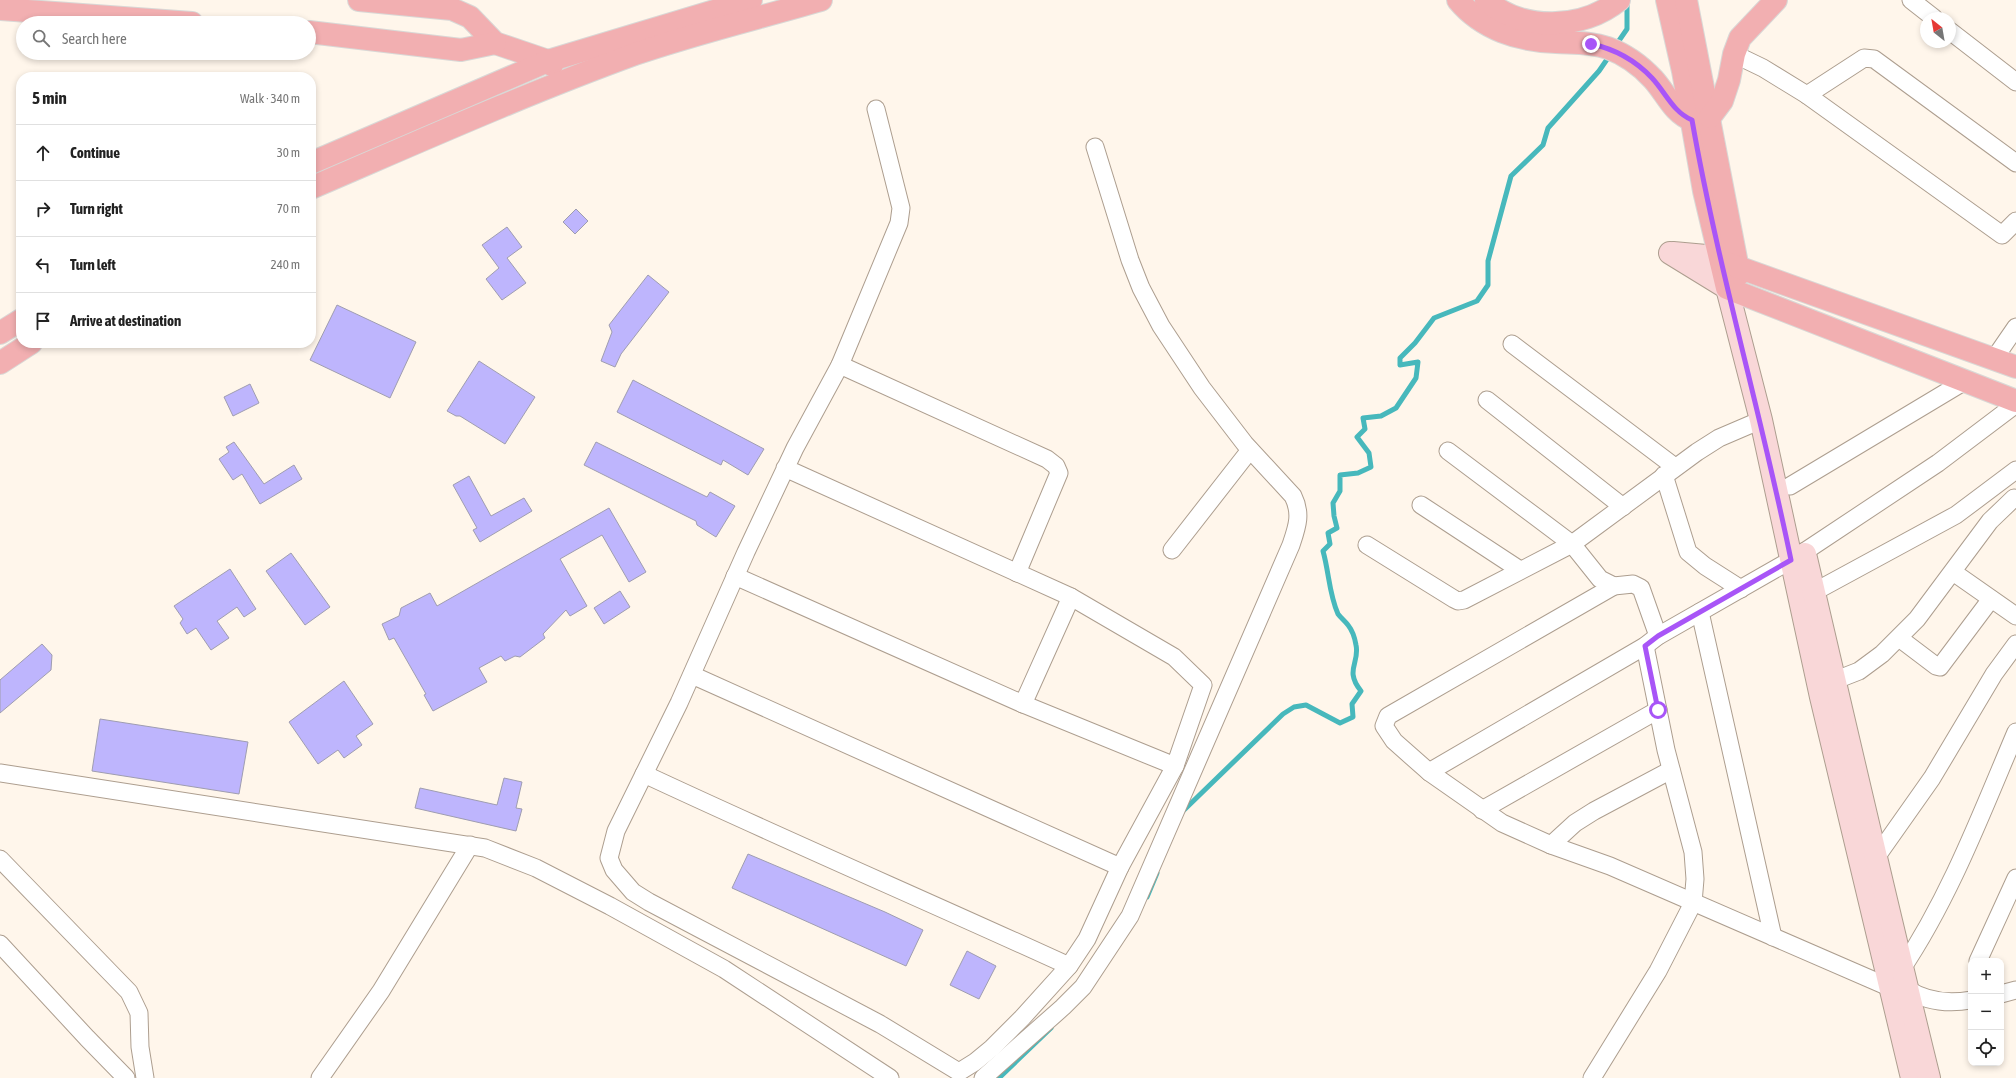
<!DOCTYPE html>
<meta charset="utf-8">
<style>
body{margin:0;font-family:"Asap Condensed",sans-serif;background:#f6f6f6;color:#222}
.controls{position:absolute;right:12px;bottom:12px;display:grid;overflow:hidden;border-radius:8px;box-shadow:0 2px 6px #0003}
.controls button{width:36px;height:36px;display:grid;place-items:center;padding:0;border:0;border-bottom:1px solid #e0e0e0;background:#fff;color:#222;font:20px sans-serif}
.compass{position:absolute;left:1920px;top:12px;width:36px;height:36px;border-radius:50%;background:#fff;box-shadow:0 2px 6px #0003;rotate:329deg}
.stop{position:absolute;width:12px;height:12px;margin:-9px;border:3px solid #a855f7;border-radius:50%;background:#fff}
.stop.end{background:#a855f7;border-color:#fff;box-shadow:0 1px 4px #0008}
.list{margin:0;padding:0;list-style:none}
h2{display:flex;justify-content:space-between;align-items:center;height:52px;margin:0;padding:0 16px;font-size:17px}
h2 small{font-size:13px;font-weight:400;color:#767676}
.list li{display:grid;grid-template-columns:26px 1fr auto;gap:12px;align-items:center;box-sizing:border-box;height:56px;padding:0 16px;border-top:1px solid #e0e0e0}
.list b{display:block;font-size:15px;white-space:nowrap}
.list em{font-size:13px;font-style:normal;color:#767676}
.icon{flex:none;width:22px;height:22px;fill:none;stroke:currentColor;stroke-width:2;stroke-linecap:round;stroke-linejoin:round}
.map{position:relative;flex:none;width:2016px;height:1078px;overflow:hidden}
.search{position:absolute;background:#fff;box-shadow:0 2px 6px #0003;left:16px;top:16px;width:300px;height:44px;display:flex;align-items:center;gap:10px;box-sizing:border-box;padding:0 14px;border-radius:22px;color:#767676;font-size:15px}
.panel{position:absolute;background:#fff;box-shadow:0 2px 6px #0003;left:16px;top:72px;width:300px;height:276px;border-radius:16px}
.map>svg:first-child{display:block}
</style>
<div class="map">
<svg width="2016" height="1078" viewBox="0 0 2016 1078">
<rect width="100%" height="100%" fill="#fff6eb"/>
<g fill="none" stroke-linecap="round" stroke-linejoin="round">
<g stroke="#47b8bc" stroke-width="5">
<path d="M1616 45 1627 29V1"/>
<path d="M1183 811 1283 714 1294 707 1306 705 1340 723 1353 717 1352 704 1361 691C1344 670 1360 663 1356 645 1355 639 1352 630 1348 625 1345 621 1341 618 1338 614 1329 594 1329 572 1323 551L1330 544 1328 533 1337 528 1334 516 1333 503 1340 491V475L1358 473 1371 467 1369 453 1357 437 1365 429 1363 418 1381 416 1396 408 1416 378 1418 362 1400 365V358L1415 343 1434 318 1477 301 1488 285V261L1511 176 1543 145 1548 128 1599 71 1610 55"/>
<path d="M1147 897 1157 873"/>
<path d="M999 1078 1051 1028"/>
</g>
</g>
<g fill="#beb5fd" stroke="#9f9db0">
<path d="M576 209 588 221 575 234 563 222Z"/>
<path d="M507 227 522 247 507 258 526 283 502 300 486 279 499 268 482 245Z"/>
<path d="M648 275 669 292 621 354 615 367 601 361 612 332 609 325Z"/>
<path d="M337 305 416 342 390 398 310 360Z"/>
<path d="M479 361 535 397 505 444 460 416H456L447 411Z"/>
<path d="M633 380 764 449 748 475 723 460 721 465 617 412Z"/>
<path d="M250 384 259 403 233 416 224 397Z"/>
<path d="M234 442 264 484 294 465 302 479 260 504 242 474 233 480 219 459 229 452 226 447Z"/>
<path d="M596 442 707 497 710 492 735 506 716 537 697 525 696 521 584 465Z"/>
<path d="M469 476 491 516 524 498 532 511 480 542 473 530 477 528 453 485Z"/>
<path d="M609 508 646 572 629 582 602 535 560 559 587 606 570 616 566 610 543 634 545 638 520 657 515 656 505 661 501 656 479 668 487 682 433 711 424 695 426 694 394 638 389 640 382 624 399 616 401 608 430 593 437 606Z"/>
<path d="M291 553 330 607 305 625 266 571Z"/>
<path d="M230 569 256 609 244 617 237 607 217 621 229 638 211 650 196 628 187 634 180 623 183 619 174 606Z"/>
<path d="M620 591 630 607 604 624 594 608Z"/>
<path d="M42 644 52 655 51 670 0 713V680Z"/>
<path d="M344 681 373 724 356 736 362 745 344 758 338 750 318 764 289 722Z"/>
<path d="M100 719 248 742 239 794 92 771Z"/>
<path d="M504 778 522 782 516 808 522 809 516 831 415 808 420 788 497 805Z"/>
<path d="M748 854 885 912 923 930 906 966 732 888Z"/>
<path d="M967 951 996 966 979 999 950 985Z"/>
</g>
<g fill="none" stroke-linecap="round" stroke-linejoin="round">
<defs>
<g id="minor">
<path d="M1911 0 1934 18"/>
<path d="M1950 31 2016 82"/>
<path d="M1734 54 1763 68 1807 95 2002 235 2016 221"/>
<path d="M1807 95 1864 58 1874 59 2016 163"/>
<path d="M1512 344 1675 467"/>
<path d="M1994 359 2016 327"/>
<path d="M840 365 1047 459 1056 466 1059 473 1017 573"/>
<path d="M1487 400 1623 507"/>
<path d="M1448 451 1572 544 1600 579 1614 586 1633 584 1641 588 1658 636"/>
<path d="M785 468 1071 597 1174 657 1203 685 1175 766 1120 867 1087 939 1069 966 1022 1018 992 1048 975 1062 959 1072 880 1024 649 902 633 892 614 870 609 858 616 831 679 703 746 552 795 448 840 365 899 223 901 208 876 109"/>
<path d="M1664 475 1688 552 1705 566 1741 589"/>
<path d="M1790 486 1965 381"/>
<path d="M1421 505 1520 570"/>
<path d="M1367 545 1454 599 1458 601 1464 600 1572 544 1697 452 1719 438 1761 420"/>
<path d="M1172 550 1250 450"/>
<path d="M1804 552 1938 463 2016 404"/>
<path d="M1953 572 2016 616"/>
<path d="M735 576 1023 704 1175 766"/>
<path d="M1614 586 1388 716 1384 726 1394 741 1429 772 1502 823 1551 845 1610 866 1891 988"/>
<path d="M1814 592 1956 515 2016 470"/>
<path d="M1700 612 1773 937"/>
<path d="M1899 638 1936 666 1940 667 1991 599"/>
<path d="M692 675 1120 867"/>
<path d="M1836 680 1859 671 1882 654 1917 619 1990 521 2014 498"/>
<path d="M1023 704 1071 597"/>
<path d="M1429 772 1645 646 1658 636 1791 560"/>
<path d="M0 773 485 848 536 868 610 906 724 969 890 1078"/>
<path d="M644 774C785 840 927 901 1069 966"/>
<path d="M1482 810 1658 710"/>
<path d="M1551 845 1575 823 1594 811 1671 770"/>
<path d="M1877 856 1932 778 1994 674 2016 644"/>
<path d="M0 859 129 992 139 1013 140 1047 145 1078"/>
<path d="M0 944 87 1038 126 1078"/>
<path d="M1978 961 2016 878"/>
<path d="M1901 970C1950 897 1982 812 2016 732"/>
<path d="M1907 989C1927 1002 1949 1004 1971 1000"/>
<path d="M2001 994 2016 990"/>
<path d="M320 1078 381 991 470 845"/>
<path d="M983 1078 1063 1007 1083 987 1130 916 1291 545C1297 527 1302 514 1293 496L1245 444 1202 388 1161 326 1141 288 1130 260 1095 147"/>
<path d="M1592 1078 1658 971 1693 903 1695 879 1693 852 1666 750 1645 646"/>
</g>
<g id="secondary">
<path d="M1670 253 1727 288 1761 420 1821 697 1912 1078"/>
<path d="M1673 253 1706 256 1721 261"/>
<path d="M1805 554C1846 729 1886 904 1929 1078"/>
</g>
<g id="primary">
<path d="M359 0 452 9 470 17 495 43 548 61 552 65"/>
<path d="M1458 0C1482 29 1519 41 1556 42 1573 43 1591 42 1608 48 1624 54 1641 66 1653 79 1666 93 1673 113 1692 120"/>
<path d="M1486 0C1522 32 1583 30 1619 0"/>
<path d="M1667 0 1683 71 1704 191 1727 288 2016 401"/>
<path d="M1686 0 1739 274"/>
<path d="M0 9 192 23"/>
<path d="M309 32 461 50 495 43"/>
<path d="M1710 117 1722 101 1729 80 1734 54 1740 38 1776 0"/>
<path d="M311 163 548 61 751 0"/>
<path d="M311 188C418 142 525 94 635 54 696 33 759 18 821 0"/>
<path d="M1721 261 2016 367"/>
<path d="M0 333 21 320"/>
<path d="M0 363 31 343"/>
</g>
</defs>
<use href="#minor" stroke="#ad9e8f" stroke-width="19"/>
<use href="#secondary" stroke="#ad9e8f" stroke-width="24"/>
<use href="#primary" stroke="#d9d8d6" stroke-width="24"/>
<use href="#minor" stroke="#fff" stroke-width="17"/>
<use href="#secondary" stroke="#f9d7d8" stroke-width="22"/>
<use href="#primary" stroke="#f2afb1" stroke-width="22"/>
</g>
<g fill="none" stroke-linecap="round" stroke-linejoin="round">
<path stroke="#a855f7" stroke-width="5" d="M1591 44C1615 49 1636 61 1652 78 1666 93 1673 112 1692 120 1718 268 1761 413 1791 560L1658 636 1645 646 1658 710"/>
</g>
</svg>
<div class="controls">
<button>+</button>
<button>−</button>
<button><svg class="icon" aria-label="locate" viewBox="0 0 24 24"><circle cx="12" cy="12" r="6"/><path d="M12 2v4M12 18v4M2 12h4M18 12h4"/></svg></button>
</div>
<svg class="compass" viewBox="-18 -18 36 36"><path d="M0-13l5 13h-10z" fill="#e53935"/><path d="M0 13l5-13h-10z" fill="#767676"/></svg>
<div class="stop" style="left:1658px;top:710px"></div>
<div class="stop end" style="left:1591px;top:44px"></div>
<div class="search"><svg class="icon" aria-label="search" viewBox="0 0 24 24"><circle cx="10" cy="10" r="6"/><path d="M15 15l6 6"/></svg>Search here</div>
<section class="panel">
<h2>5 min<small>Walk · 340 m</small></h2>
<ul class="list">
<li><svg class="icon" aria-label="ahead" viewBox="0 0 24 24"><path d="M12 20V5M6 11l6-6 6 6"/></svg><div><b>Continue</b></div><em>30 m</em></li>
<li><svg class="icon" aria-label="right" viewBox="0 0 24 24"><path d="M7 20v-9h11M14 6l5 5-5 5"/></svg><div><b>Turn right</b></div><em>70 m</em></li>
<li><svg class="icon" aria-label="left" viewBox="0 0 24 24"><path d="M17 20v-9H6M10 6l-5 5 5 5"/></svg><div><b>Turn left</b></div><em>240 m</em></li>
<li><svg class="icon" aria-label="arrive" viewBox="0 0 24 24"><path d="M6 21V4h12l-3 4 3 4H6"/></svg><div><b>Arrive at destination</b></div></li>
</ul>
</section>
</div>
